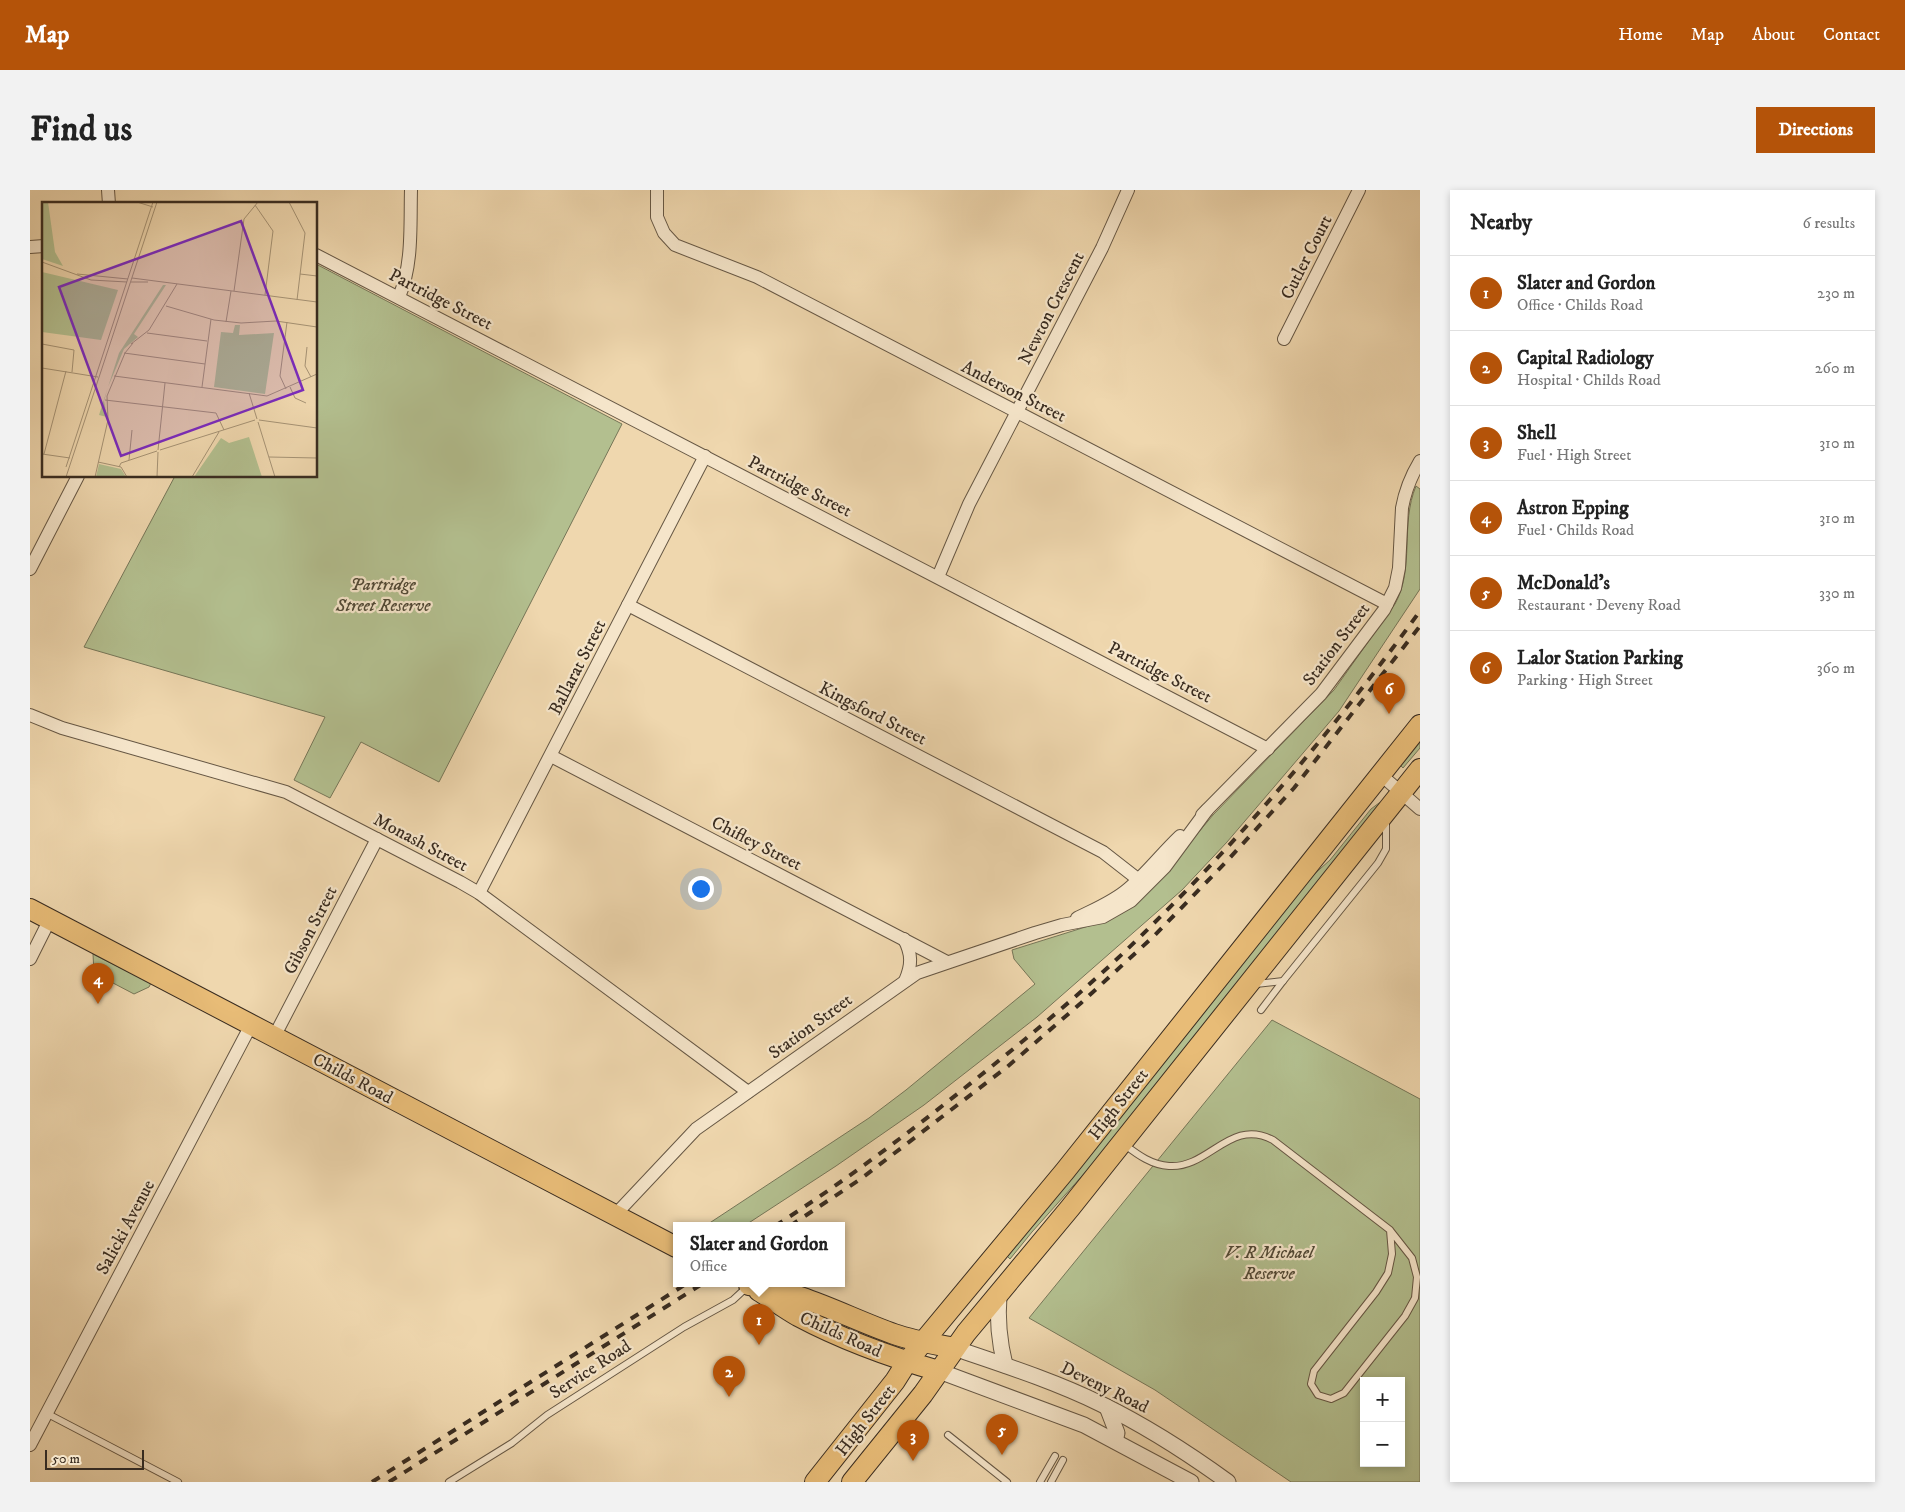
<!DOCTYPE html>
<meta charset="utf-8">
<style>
body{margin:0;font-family:"IM FELL DW Pica",serif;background:#f2f2f2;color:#222}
.controls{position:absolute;right:15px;bottom:15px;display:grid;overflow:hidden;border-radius:0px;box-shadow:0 2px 8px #0003}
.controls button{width:45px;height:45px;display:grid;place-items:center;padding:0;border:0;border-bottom:1px solid #e0e0e0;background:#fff;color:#222;font:25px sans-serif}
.scale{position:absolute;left:15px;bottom:12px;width:99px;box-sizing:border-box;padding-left:5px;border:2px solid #392c20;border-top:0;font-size:14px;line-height:18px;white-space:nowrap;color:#392c20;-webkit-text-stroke:4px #f5e5ca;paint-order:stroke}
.you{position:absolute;left:670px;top:698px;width:18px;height:18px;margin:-12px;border:4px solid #fff;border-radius:50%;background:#1a73e8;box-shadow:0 0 0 8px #1a73e833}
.badge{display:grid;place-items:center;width:32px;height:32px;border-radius:50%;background:#b45309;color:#fff;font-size:16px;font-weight:700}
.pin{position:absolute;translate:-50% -41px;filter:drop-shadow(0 1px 2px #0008)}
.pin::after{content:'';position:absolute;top:26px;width:18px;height:15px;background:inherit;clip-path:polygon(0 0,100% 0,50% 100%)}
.popup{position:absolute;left:643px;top:1032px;width:172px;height:65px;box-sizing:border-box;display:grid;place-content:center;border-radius:0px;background:#fff;filter:drop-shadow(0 1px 4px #0005);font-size:16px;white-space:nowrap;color:#767676}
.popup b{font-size:19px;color:#222}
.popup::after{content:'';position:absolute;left:50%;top:100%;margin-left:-10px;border:10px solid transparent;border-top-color:#fff}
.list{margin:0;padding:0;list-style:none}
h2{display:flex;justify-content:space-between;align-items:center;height:65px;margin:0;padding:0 20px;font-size:21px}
h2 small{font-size:16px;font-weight:400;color:#767676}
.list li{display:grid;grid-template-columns:32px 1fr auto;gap:15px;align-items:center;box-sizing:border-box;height:75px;padding:0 20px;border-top:1px solid #e0e0e0}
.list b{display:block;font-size:19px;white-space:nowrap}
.list p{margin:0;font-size:16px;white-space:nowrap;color:#767676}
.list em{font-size:16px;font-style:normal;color:#767676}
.map{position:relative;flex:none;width:1390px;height:1292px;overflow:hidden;border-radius:0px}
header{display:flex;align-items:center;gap:30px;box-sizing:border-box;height:70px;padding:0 25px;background:#b45309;color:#fff}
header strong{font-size:24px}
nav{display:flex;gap:28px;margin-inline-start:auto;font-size:18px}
.intro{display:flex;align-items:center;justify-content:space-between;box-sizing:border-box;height:120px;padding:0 30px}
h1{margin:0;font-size:35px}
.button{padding:12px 22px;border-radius:0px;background:#b45309;color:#fff;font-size:18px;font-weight:700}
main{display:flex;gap:30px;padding:0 30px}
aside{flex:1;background:#fff;border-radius:0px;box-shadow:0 2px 8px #0003}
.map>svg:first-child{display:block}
</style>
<header>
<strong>Map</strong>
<nav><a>Home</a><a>Map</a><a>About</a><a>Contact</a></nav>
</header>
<div class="intro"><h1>Find us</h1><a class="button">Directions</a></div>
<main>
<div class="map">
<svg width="1390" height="1292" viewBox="0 0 1390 1292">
<rect width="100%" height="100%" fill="#efd7ae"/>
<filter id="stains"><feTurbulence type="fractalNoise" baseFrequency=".004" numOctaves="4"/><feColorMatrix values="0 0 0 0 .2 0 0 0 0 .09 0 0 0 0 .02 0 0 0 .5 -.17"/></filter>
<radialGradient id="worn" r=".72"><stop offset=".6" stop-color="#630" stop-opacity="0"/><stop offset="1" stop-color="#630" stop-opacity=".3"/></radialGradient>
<g fill="#b3bf8f" stroke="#767658" fill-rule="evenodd">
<path d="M286 74 592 234 409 592 331 552 300 608 264 590 295 527 54 457 145 286H286Z"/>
<path d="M1386 296 1390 299V399L1309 521 1197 652 1152 700 1007 827 894 915 806 976 714 1036H675L839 928 876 900 1005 794 984 769 982 760 1065 734 1137 680 1183 625 1304 500 1365 414C1385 378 1370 334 1386 296Z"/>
<path d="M1390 546V558L1373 578 1370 575Z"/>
<path d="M1349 613H1351L1076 959 1002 1042 980 1069 976 1065 1271 696 1300 670 1341 619Z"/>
<path d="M63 764 121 793 119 797 104 804 64 783Z"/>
<path d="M1242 830 1390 909V1292H1261L1125 1200 999 1128ZM1334 1191H1371V1273H1334Z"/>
</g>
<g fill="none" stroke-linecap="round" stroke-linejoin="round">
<defs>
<g id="service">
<path d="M1226 794 1253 791 1348 673 1356 659V629"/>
<path d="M1231 820 1253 791"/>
<path d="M1095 955C1108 965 1122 975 1139 976 1179 979 1200 927 1243 950L1360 1040 1382 1068 1387 1087 1385 1108 1375 1126 1314 1203 1301 1209 1288 1205 1281 1194 1284 1181 1346 1102 1358 1083 1362 1064 1360 1040"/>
<path d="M16 1223 148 1292"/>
<path d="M918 1245 977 1292"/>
<path d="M419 1292 482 1253 517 1225 654 1137 703 1110 717 1097"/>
<path d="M1010 1292 1025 1266"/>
<path d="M1021 1292 1033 1270"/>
</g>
<g id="minor">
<path d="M78 0 79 14"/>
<path d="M627 0V27L634 43 645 55 727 87 1357 414"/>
<path d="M0 57 14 56"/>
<path d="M286 65 1238 559"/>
<path d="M369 107C383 74 380 36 381 0"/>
<path d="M1254 149 1329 0"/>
<path d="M0 379 48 286"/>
<path d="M908 387 939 314 1072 58 1098 0"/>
<path d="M598 415 1073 662 1114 694"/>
<path d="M0 525 32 538 256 602 430 692 449 703 718 902"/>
<path d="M521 566 917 772"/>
<path d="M1351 585 1390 619"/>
<path d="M1172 625 1291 504 1354 420 1365 398 1369 378 1372 318C1375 301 1381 286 1390 271"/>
<path d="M449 703 675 266"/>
<path d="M1047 728C1065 719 1083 712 1098 699 1117 683 1132 663 1150 646"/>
<path d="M874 749C882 764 882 775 875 791"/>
<path d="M0 769 20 729"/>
<path d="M244 847 347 649"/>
<path d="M585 1025 666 939 887 783 1005 743 1032 735 1073 727 1101 711 1135 677 1177 620"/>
<path d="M0 1255 221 835"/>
</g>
<g id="tertiary">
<path d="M969 1105C967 1130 969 1151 975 1175"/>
<path d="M924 1158C974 1175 1024 1191 1071 1214 1116 1236 1158 1263 1198 1292"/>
<path d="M909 1181 1054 1235 1161 1292"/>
<path d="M1077 1217 1087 1243 1085 1251"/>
</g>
<g id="primary">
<path d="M0 719 646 1057"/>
<path d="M719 1095C771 1101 816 1127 864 1144 884 1151 904 1154 924 1158"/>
<path d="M729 1101C742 1109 754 1118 768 1126 813 1150 860 1167 909 1181"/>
<path d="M785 1292 865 1191 877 1172 893 1152 1035 981 1390 535"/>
<path d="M822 1292 893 1204 936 1143 1040 1018 1390 579"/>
</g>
</defs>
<use href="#service" stroke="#665744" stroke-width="8"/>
<use href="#minor" stroke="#665744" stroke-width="14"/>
<use href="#tertiary" stroke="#665744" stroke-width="17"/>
<use href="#primary" stroke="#392c20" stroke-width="22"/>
<use href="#service" stroke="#f5e5ca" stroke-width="6"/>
<use href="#minor" stroke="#f5e5ca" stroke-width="12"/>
<use href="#tertiary" stroke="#f5e5ca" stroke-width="15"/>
<use href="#primary" stroke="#e8bc77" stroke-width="20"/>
<g stroke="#392c20" stroke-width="4" stroke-dasharray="9 9" stroke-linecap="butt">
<path d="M745 1036C809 995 871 949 931 901 995 850 1060 797 1118 739 1218 641 1308 534 1390 421"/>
<path d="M760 1036 832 988 977 877 1051 813 1124 746 1195 673 1264 598 1390 436"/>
<path d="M342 1292 656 1094"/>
<path d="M359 1292 672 1094"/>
</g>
</g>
<g text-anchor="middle" stroke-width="4.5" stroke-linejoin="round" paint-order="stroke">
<g font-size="18" fill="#392c20" stroke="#f5e5ca">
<text transform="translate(1276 67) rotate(-63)" y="6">Cutler Court</text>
<text transform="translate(411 109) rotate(27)" y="6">Partridge Street</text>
<text transform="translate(1021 118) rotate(-63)" y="6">Newton Crescent</text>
<text transform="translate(984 201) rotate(27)" y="6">Anderson Street</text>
<text transform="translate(770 296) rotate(27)" y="6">Partridge Street</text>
<text transform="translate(1306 454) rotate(-53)" y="6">Station Street</text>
<text transform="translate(547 477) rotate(-63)" y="6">Ballarat Street</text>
<text transform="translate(1130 482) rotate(27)" y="6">Partridge Street</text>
<text transform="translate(843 523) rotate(27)" y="6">Kingsford Street</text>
<text transform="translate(391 652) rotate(28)" y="6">Monash Street</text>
<text transform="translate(727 653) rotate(27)" y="6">Chifley Street</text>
<text transform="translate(280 740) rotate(-63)" y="6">Gibson Street</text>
<text transform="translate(780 836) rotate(-36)" y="6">Station Street</text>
<text transform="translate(323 888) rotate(28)" y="6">Childs Road</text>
<text transform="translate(1088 914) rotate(-52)" y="6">High Street</text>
<text transform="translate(95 1037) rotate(-62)" y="6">Salicki Avenue</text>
<text transform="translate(811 1144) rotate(24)" y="6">Childs Road</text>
<text transform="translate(560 1179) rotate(-33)" y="6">Service Road</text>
<text transform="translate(1075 1197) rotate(26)" y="6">Deveny Road</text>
<text transform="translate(835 1230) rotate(-52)" y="6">High Street</text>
</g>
<g font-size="18" font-style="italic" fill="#514936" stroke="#f5e5ca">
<text x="353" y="400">Partridge<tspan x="353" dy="21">Street Reserve</tspan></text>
<text x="1239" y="1068">V. R Michael<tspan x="1239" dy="21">Reserve</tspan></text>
</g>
</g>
<g transform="translate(12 12)">
<rect width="275" height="275" fill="#efd7ae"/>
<path d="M0 0H6L13 50 21 64 0 57ZM0 70 76 88 59 138 0 130ZM121 83H124L92 132 96 135 82 147 66 185 62 199 65 215 57 213 77 151ZM193 123H198L197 133 232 131 223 192 172 185 179 130 191 131ZM207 235 220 275H152L179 236 187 241ZM57 262 79 267 84 275H54Z" fill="#b3bf8f"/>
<path fill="none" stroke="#a69375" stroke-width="1" d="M95 0 111 5M247 0 263 31 255 98M213 3 231 29 223 93M0 60 49 78 85 80M35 72 86 77M258 72 275 74M90 76 275 100M89 80H106M192 89 202 17 216 0M124 104 172 118 199 121 234 119 275 125M184 120 189 89M105 131 165 139M0 142 32 148 30 170M89 142 107 128 135 82M265 145 263 164 269 175M82 151 163 162M0 166 56 175M72 174 225 194 275 172M160 185 169 117M248 185 253 196 264 201M244 187 238 174 245 120M207 191 215 217M63 198 174 211 182 228M217 218 275 226M216 220 233 275M116 248 123 181M118 248 213 218M0 252 28 256M2 252 24 169M227 255 275 256M87 258 90 228M56 260 79 265 85 275M24 265 111 0M77 265 79 261 115 249M24 275 115 0M53 275 66 218 65 194 83 151 91 141M115 275 116 250M150 275 177 230"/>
<path fill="#7b2cbf" fill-opacity="0.15" stroke="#7b2cbf" stroke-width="2.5" d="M199 19 261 188 79 254 17 85Z"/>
<rect width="275" height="275" fill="none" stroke="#392c20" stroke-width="2.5"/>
</g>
<rect width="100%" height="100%" filter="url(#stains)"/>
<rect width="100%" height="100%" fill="url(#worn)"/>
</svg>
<div class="controls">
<button>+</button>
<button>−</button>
</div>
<div class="scale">50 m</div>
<div class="you"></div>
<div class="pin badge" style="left:729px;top:1155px">1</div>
<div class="popup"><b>Slater and Gordon</b>Office</div>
<div class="pin badge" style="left:699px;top:1207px">2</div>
<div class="pin badge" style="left:883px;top:1271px">3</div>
<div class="pin badge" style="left:68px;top:814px">4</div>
<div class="pin badge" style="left:972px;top:1265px">5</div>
<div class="pin badge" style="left:1359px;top:524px">6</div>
</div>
<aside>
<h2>Nearby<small>6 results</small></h2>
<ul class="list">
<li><span class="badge">1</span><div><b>Slater and Gordon</b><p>Office · Childs Road</p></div><em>230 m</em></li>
<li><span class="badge">2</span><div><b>Capital Radiology</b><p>Hospital · Childs Road</p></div><em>260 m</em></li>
<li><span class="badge">3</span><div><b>Shell</b><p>Fuel · High Street</p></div><em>310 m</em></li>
<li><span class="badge">4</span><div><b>Astron Epping</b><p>Fuel · Childs Road</p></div><em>310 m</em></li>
<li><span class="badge">5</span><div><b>McDonald's</b><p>Restaurant · Deveny Road</p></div><em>330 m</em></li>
<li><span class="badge">6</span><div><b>Lalor Station Parking</b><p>Parking · High Street</p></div><em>360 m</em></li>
</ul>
</aside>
</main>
